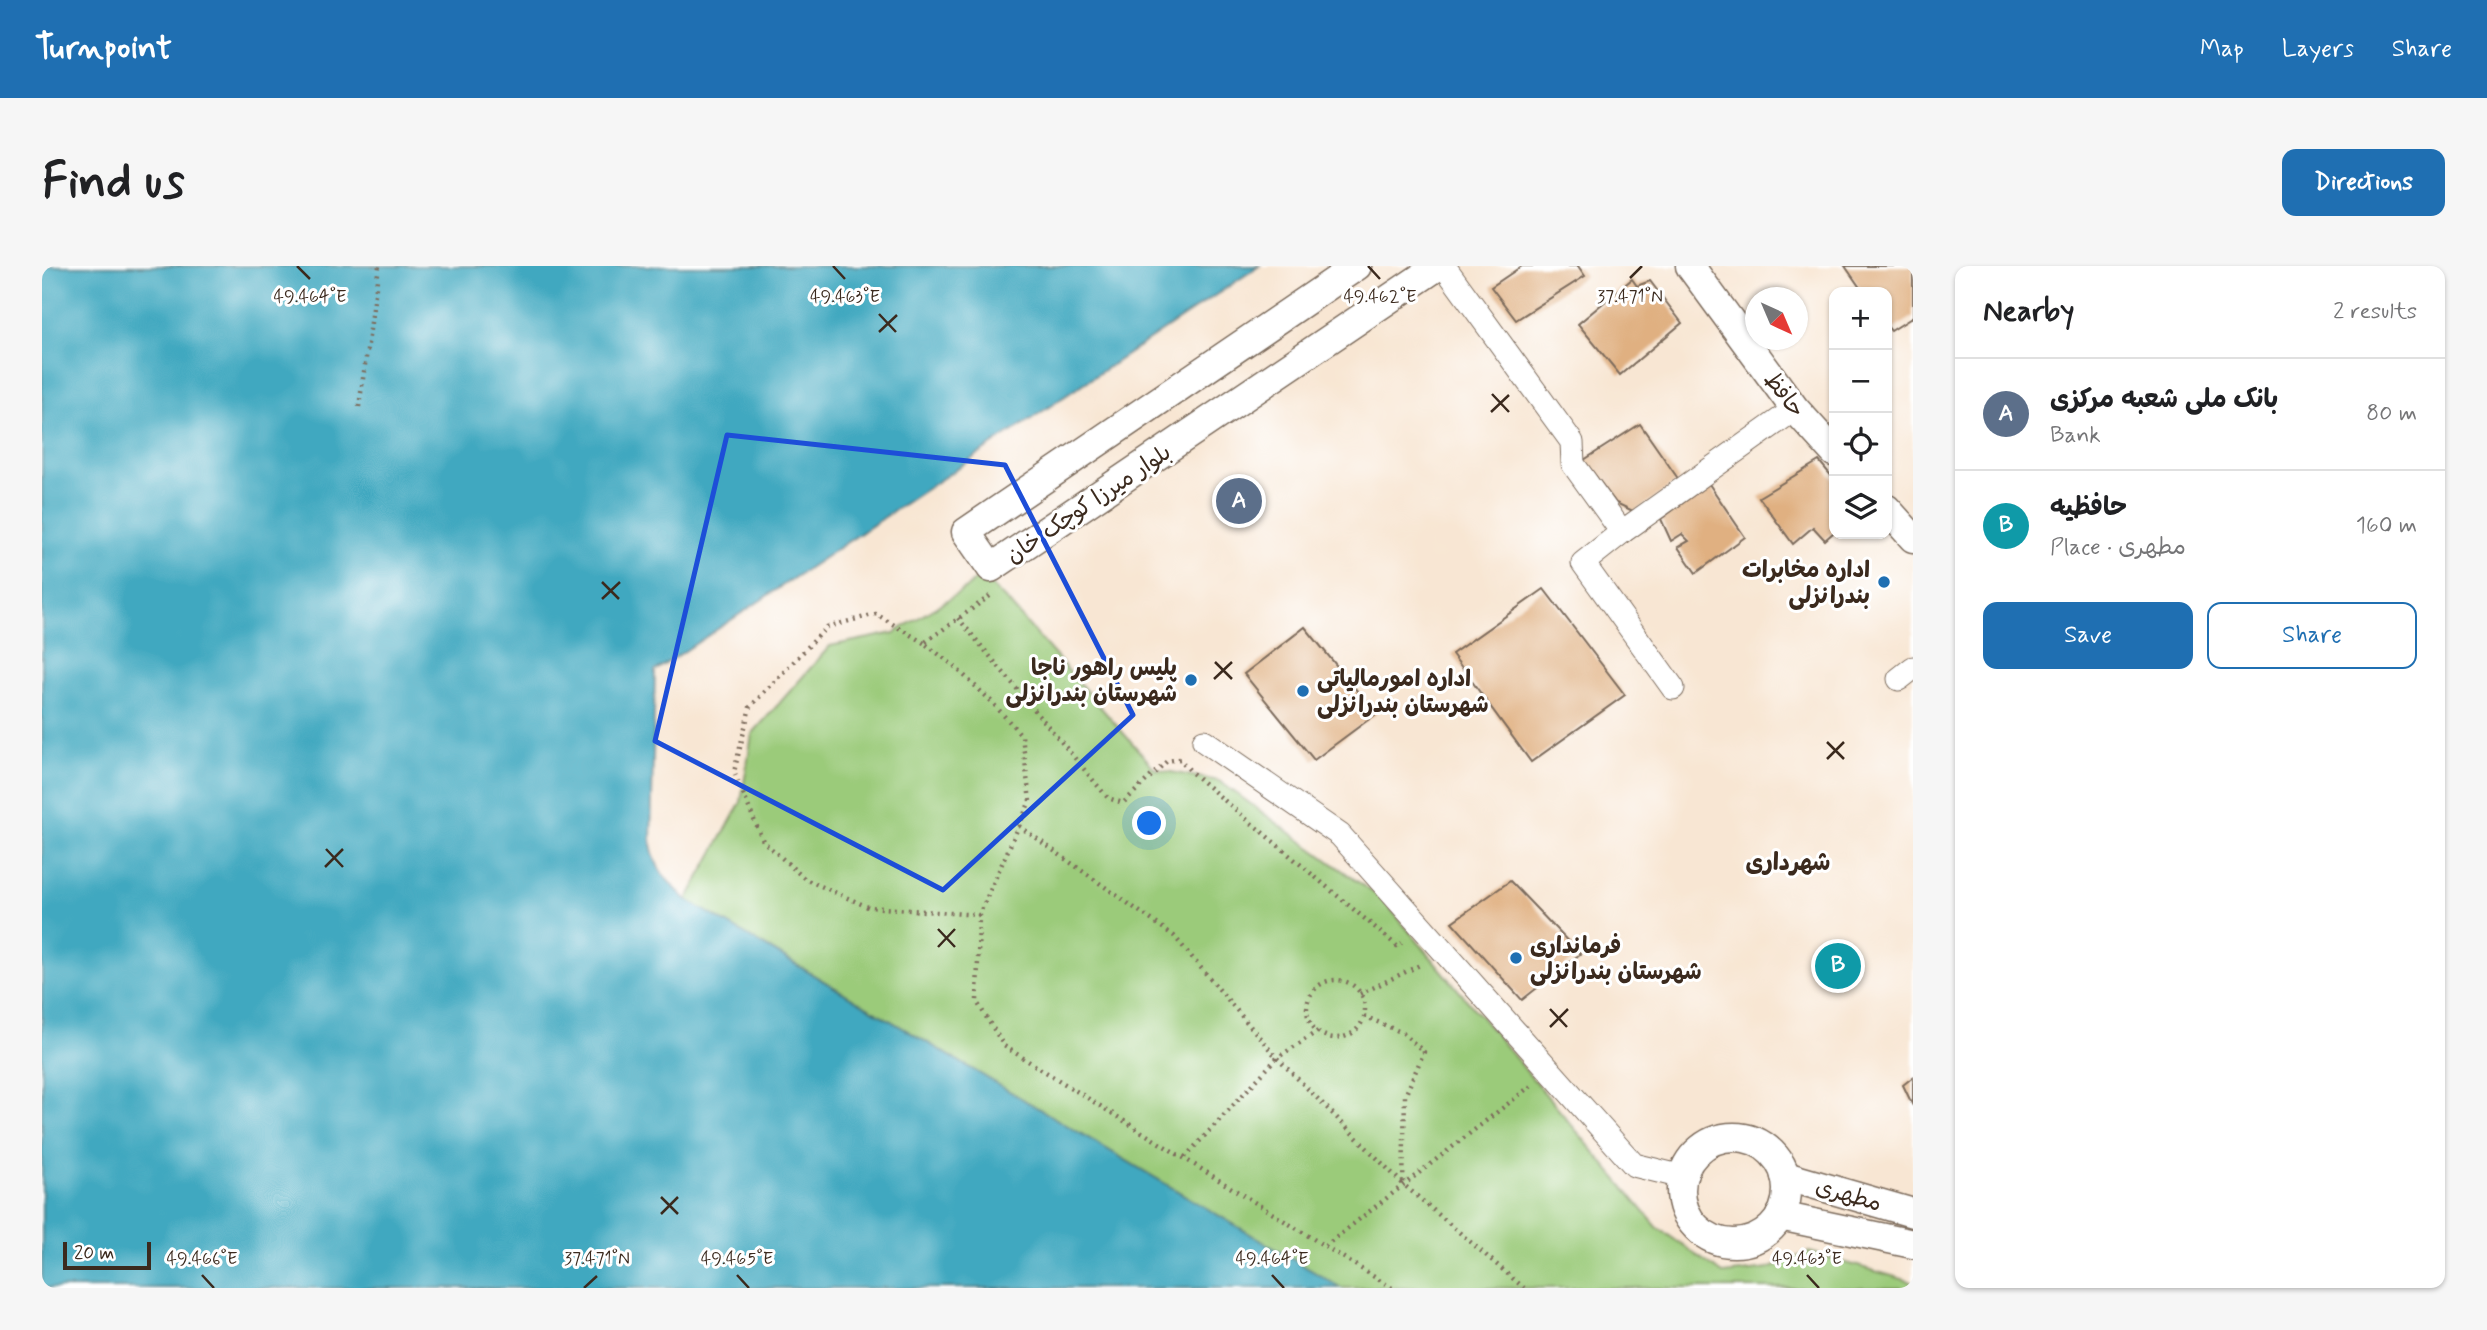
<!DOCTYPE html>
<meta charset="utf-8">
<style>
body{margin:0;font-family:Mynerve,"Playpen Sans Arabic",sans-serif;background:#f6f6f6;color:#202124}
.controls{position:absolute;right:21px;top:21px;display:grid;overflow:hidden;border-radius:14px;box-shadow:0 2px 5px #0004}
.controls button{width:63px;height:63px;display:grid;place-items:center;padding:0;border:0;border-bottom:2px solid #e0e0e0;background:#fff;color:#202124;font:35px sans-serif}
.compass{position:absolute;left:1703px;top:21px;width:63px;height:63px;border-radius:50%;background:#fff;box-shadow:0 2px 5px #0004;rotate:136deg}
.scale{position:absolute;left:21px;bottom:18px;width:88px;box-sizing:border-box;padding-left:7px;border:4px solid #3b2a1e;border-top:0;font-size:19px;line-height:24px;white-space:nowrap;color:#3b2a1e;-webkit-text-stroke:5px #fff;paint-order:stroke}
.you{position:absolute;left:1108px;top:558px;width:24px;height:24px;margin:-18px;border:5px solid #fff;border-radius:50%;background:#1a73e8;box-shadow:0 0 0 10px #1a73e833}
.badge{display:grid;place-items:center;width:46px;height:46px;border-radius:50%;background:#1f6fb2;color:#fff;font-size:23px;font-weight:700}
.pin{position:absolute;translate:-50% -50%;border:4px solid #fff;box-shadow:0 2px 7px #0006}
.list{margin:0;padding:0;list-style:none}
h2{display:flex;justify-content:space-between;align-items:center;height:91px;margin:0;padding:0 28px;font-size:30px}
h2 small{font-size:23px;font-weight:400;color:#757577}
.list li{display:grid;grid-template-columns:46px 1fr auto;gap:21px;align-items:center;box-sizing:border-box;height:112px;padding:0 28px;border-top:2px solid #e0e0e0}
.list b{display:block;font-size:26px;white-space:nowrap}
.list p{margin:0;font-size:23px;white-space:nowrap;color:#757577}
.list em{font-size:23px;font-style:normal;color:#757577}
.actions{display:flex;gap:14px;padding:21px 28px}
.actions a{flex:1;padding:16px 0;border:2px solid #1f6fb2;border-radius:14px;text-align:center;font-size:24px;color:#1f6fb2}
.actions .main{background:#1f6fb2;color:#fff}
.icon{flex:none;width:38px;height:38px;fill:none;stroke:currentColor;stroke-width:2;stroke-linecap:round;stroke-linejoin:round}
.map{position:relative;flex:none;width:1871px;height:1022px;overflow:hidden;border-radius:14px}
header{display:flex;align-items:center;gap:42px;box-sizing:border-box;height:98px;padding:0 35px;background:#1f6fb2;color:#fff}
header strong{font-size:33px}
nav{display:flex;gap:38px;margin-inline-start:auto;font-size:24px}
.intro{display:flex;align-items:center;justify-content:space-between;box-sizing:border-box;height:168px;padding:0 42px}
h1{margin:0;font-size:49px}
.button{padding:18px 32px;border-radius:14px;background:#1f6fb2;color:#fff;font-size:24px;font-weight:700}
main{display:flex;gap:42px;padding:0 42px}
aside{flex:1;background:#fff;border-radius:14px;box-shadow:0 2px 5px #0004}
.map>svg:first-child{display:block}
</style>
<header>
<strong>Turnpoint</strong>
<nav><a>Map</a><a>Layers</a><a>Share</a></nav>
</header>
<div class="intro"><h1>Find us</h1><a class="button">Directions</a></div>
<main>
<div class="map">
<svg width="1871" height="1022" viewBox="0 0 1871 1022">
<rect width="100%" height="100%" fill="#fff"/>
<filter id="ink" filterUnits="userSpaceOnUse"><feTurbulence type="fractalNoise" baseFrequency=".0143" numOctaves="2"/><feDisplacementMap in="SourceGraphic" scale="14" xChannelSelector="R" yChannelSelector="G"/><feConvolveMatrix kernelMatrix="1 2 1 2 8 2 1 2 1" color-interpolation-filters="sRGB"/></filter>
<filter id="wash" filterUnits="userSpaceOnUse"><feTurbulence type="fractalNoise" baseFrequency=".00686" numOctaves="4" result="noise"/><feDisplacementMap in="SourceGraphic" scale="28" xChannelSelector="R" yChannelSelector="G"/><feGaussianBlur stdDeviation="1.57" result="paint"/><feColorMatrix in="noise" values="0 0 0 0 0 0 0 0 0 0 0 0 0 0 0 0 0 1.4 0 .05"/><feComposite in="paint" operator="in"/></filter>
<g filter="url(#wash)">
<rect width="100%" height="100%" fill="#f8e6d3"/>
<path fill="#9bcb7a" stroke="#6b7a4c" stroke-width="2" d="M938 309 966 336 1113 503 1177 515 1341 634 1615 961 1681 1008 1727 1003 1767 986 1871 1016V1022H1299L645 634 699 536 710 468 788 380 852 367 926 321Z"/>
<path fill="#40a8c0" stroke="#3e696f" stroke-width="2" d="M0 0H1217L613 405 609 578C614 606 626 615 645 634L1299 1022H0Z"/>
<g id="blocks">
<g fill="#e0b081">
<path d="M1480 0H1536L1543 10 1474 54 1449 21Z"/>
<path d="M1803 0H1871V51L1849 65 1845 60V26H1821Z"/>
<path d="M1590 13 1595 20 1608 15 1640 57 1578 109 1536 58Z"/>
<path d="M1598 158 1637 214 1593 246 1574 237 1542 194Z"/>
<path d="M1777 195 1792 213V266L1783 274 1771 261 1751 278 1717 231Z"/>
<path d="M1667 218 1703 271 1654 307 1636 281 1647 275 1640 268 1629 275 1619 253Z"/>
<path d="M1502 323 1583 429 1489 496 1410 388Z"/>
<path d="M1263 361 1334 448 1272 494 1202 408Z"/>
<path d="M1468 615 1538 688 1480 734 1410 656Z"/>
<path d="M1871 811V840L1861 819Z"/>
</g>
</g>
</g>
<g filter="url(#ink)">
<use href="#blocks" fill-opacity="0" stroke="#7d6c5d" stroke-width="2"/>
<g fill="none" stroke-linecap="round" stroke-linejoin="round">
<defs>
<g id="minor">
<path d="M1402 0 1530 176 1531 198 1580 266"/>
<path d="M1857 413 1871 402"/>
<path d="M1631 422 1541 297 1580 266 1753 143"/>
<path d="M1162 475 1298 569 1592 899 1641 911"/>
</g>
<g id="tertiary">
<path d="M1315 0 924 266 949 302 1396 0"/>
<path d="M1648 0 1753 143 1792 186"/>
<path d="M1845 243 1871 272"/>
<circle cx="1692" cy="924" r="53"/>
<path d="M1743 910 1871 947"/>
<path d="M1738 950 1871 978"/>
</g>
</defs>
<use href="#minor" stroke="#7d6c5d" stroke-width="25"/>
<use href="#tertiary" stroke="#7d6c5d" stroke-width="31"/>
<g stroke="#7d6c5d" stroke-width="4.5" stroke-dasharray="2 5" stroke-linecap="butt">
<path d="M317 141 337 0"/>
<path d="M948 330 882 377 911 399 949 435 980 470 988 535 937 649 935 736 962 780 1350 1022"/>
<path d="M916 352 1066 532 1081 537 1125 495 1138 493 1150 507 1355 680 1360 677"/>
<path d="M882 377 834 348 785 361 708 441 692 506 721 575 763 613 826 641 937 649"/>
<path d="M977 560 1132 670 1235 792 1361 918 1482 1022"/>
<circle cx="1294" cy="743" r="29"/>
<path d="M1318 728 1380 698"/>
<path d="M1322 750 1361 767 1382 786 1363 830 1361 917"/>
<path d="M1143 891 1235 792 1276 765"/>
<path d="M1283 980 1490 819"/>
</g>
<use href="#minor" stroke="#fff" stroke-width="23"/>
<use href="#tertiary" stroke="#fff" stroke-width="28"/>
</g>
</g>
<path fill="none" stroke="#1d4ed8" stroke-width="5" stroke-linejoin="round" d="M685 169 963 199 1091 449 901 624 613 475Z"/>
<path fill="none" stroke="#3b2a1e" stroke-width="2.5" d="M255 0 268 13M791 0 803 13M1326 0 1338 13M1588 12 1600 0M837 48 854 66M837 66 855 49M1450 128 1467 146M1449 146 1467 129M560 316 577 333M560 333 578 316M1173 396 1190 413M1172 413 1190 396M1785 476 1802 493M1785 493 1802 476M284 583 301 601M283 601 301 583M896 663 913 681M896 681 913 663M1508 743 1525 761M1508 761 1526 743M619 931 636 948M619 948 636 931M160 1009 172 1022M695 1009 707 1022M1230 1009 1242 1022M1765 1009 1777 1022M542 1022 555 1010"/>
<g fill="#1f6fb2" stroke="#fff" stroke-width="2.5">
<circle cx="1842" cy="316" r="7"/>
<circle cx="1149" cy="414" r="7"/>
<circle cx="1261" cy="425" r="7"/>
<circle cx="1474" cy="692" r="7"/>
</g>
<g text-anchor="middle" stroke-width="6" stroke-linejoin="round" paint-order="stroke">
<g font-size="23" fill="#3b2a1e" stroke="#fff">
<text transform="translate(1743 128) rotate(52)" y="8">حافظ</text>
<text transform="translate(1046 237) rotate(-34)" y="8">بلوار میرزا کوچک خان</text>
<text transform="translate(1807 928) rotate(16)" y="8">مطهری</text>
</g>
<g font-size="23" font-weight="bold" fill="#3b2a1e" stroke="#fff" text-anchor="end">
<text x="1828" y="311">اداره مخابرات<tspan x="1828" dy="26">بندرانزلی</tspan></text>
<text x="1135" y="409">پلیس راهور ناجا<tspan x="1135" dy="26">شهرستان بندرانزلی</tspan></text>
<text x="1275" y="420" text-anchor="start">اداره امورمالیاتی<tspan x="1275" dy="26">شهرستان بندرانزلی</tspan></text>
<text x="1488" y="687" text-anchor="start">فرمانداری<tspan x="1488" dy="26">شهرستان بندرانزلی</tspan></text>
</g>
<g font-size="24" font-weight="bold" fill="#3b2a1e" stroke="#fff">
<text x="1746" y="604">شهرداری</text>
</g>
</g>
<g font-size="18" text-anchor="middle" fill="#3b2a1e" stroke="#fff" stroke-width="6" stroke-linejoin="round" paint-order="stroke">
<text x="1588" y="36">37.471°N</text>
<text x="268" y="36">49.464°E</text>
<text x="803" y="36">49.463°E</text>
<text x="1338" y="36">49.462°E</text>
<text x="160" y="998">49.466°E</text>
<text x="695" y="998">49.465°E</text>
<text x="1230" y="998">49.464°E</text>
<text x="1765" y="998">49.463°E</text>
<text x="555" y="998">37.471°N</text>
</g>
</svg>
<div class="controls">
<button>+</button>
<button>−</button>
<button><svg class="icon" aria-label="locate" viewBox="0 0 24 24"><circle cx="12" cy="12" r="6"/><path d="M12 2v4M12 18v4M2 12h4M18 12h4"/></svg></button>
<button><svg class="icon" aria-label="layers" viewBox="0 0 24 24"><path d="M12 4l9 5-9 5-9-5zM3 14l9 5 9-5"/></svg></button>
</div>
<svg class="compass" viewBox="-18 -18 36 36"><path d="M0-13l5 13h-10z" fill="#e53935"/><path d="M0 13l5-13h-10z" fill="#757577"/></svg>
<div class="scale">20 m</div>
<div class="you"></div>
<div class="pin badge" style="left:1197px;top:235px;background:#5c6f8a">A</div>
<div class="pin badge" style="left:1796px;top:700px;background:#0f9aa8">B</div>
</div>
<aside>
<h2>Nearby<small>2 results</small></h2>
<ul class="list">
<li><span class="badge" style="background:#5c6f8a">A</span><div><b>بانک ملی شعبه مرکزی</b><p>Bank</p></div><em>80 m</em></li>
<li><span class="badge" style="background:#0f9aa8">B</span><div><b>حافظیه</b><p>Place · مطهری</p></div><em>160 m</em></li>
</ul>
<div class="actions"><a class="main">Save</a><a>Share</a></div>
</aside>
</main>
